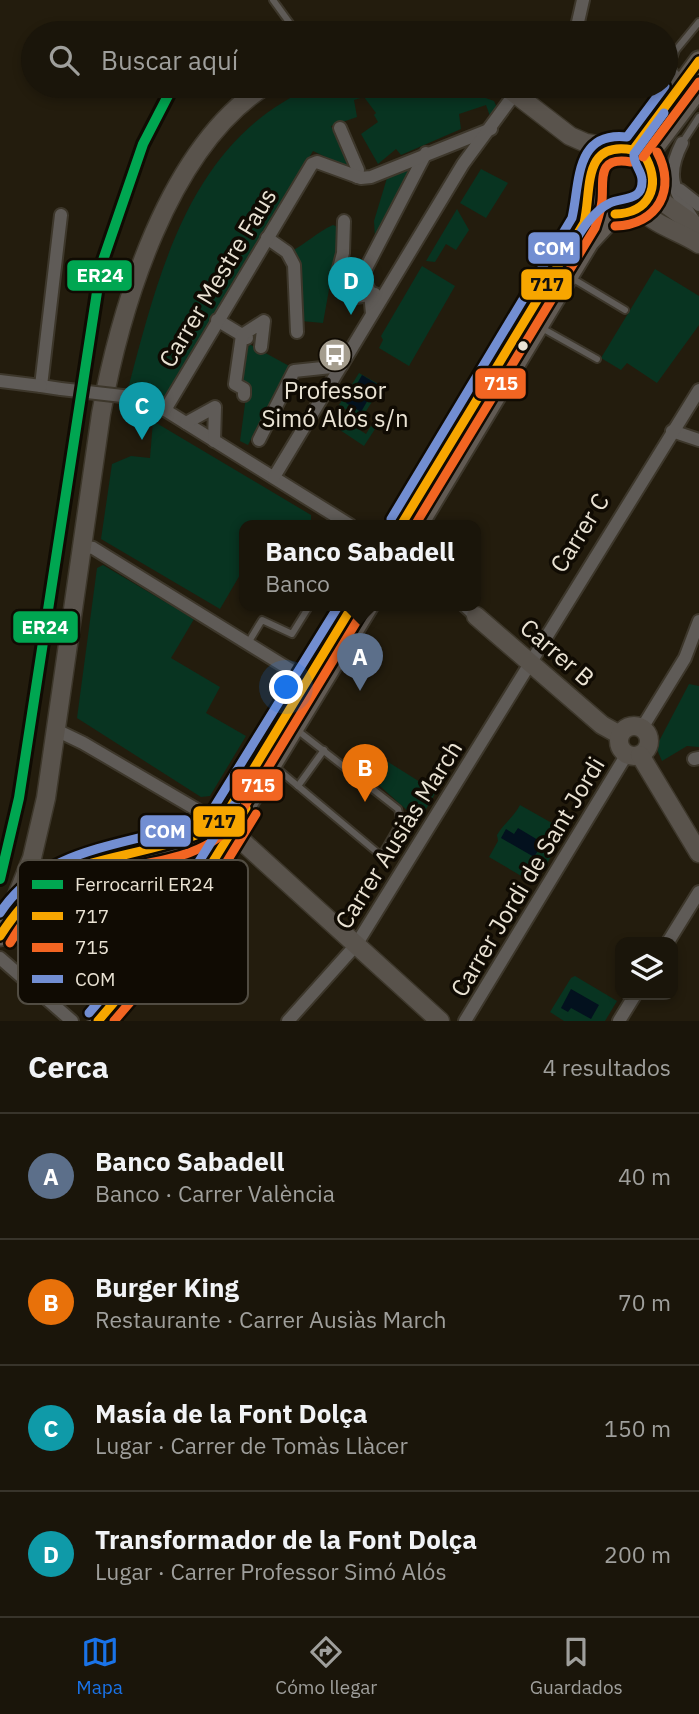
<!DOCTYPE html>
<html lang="es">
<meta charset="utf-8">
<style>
body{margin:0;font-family:"IBM Plex Sans",sans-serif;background:#272218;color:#f1f3f6}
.controls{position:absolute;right:21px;bottom:21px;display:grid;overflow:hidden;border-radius:14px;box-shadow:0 4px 10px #0003}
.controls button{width:63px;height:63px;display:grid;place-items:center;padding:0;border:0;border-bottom:2px solid #38342b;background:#1a150a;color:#f1f3f6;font:35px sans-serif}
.you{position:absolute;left:287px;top:688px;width:24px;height:24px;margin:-18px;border:5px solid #fff;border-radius:50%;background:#1a73e8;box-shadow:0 0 0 10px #1a73e833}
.badge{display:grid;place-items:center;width:46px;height:46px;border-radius:50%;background:#1a73e8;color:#fff;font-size:23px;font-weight:700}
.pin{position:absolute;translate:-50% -58px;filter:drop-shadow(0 2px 4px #0008)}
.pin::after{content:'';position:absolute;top:37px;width:24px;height:21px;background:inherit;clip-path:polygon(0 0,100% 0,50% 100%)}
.popup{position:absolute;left:239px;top:520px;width:242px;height:91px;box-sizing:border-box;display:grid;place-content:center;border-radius:14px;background:#1a150a;filter:drop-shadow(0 2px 5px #0005);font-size:23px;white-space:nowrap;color:#9f9f9c}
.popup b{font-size:26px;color:#f1f3f6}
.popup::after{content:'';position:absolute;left:50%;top:100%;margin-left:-14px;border:14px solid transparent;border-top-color:#1a150a}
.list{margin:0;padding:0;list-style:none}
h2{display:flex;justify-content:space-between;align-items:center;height:91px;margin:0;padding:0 28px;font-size:30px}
h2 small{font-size:23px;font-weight:400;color:#9f9f9c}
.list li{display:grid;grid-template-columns:46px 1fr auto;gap:21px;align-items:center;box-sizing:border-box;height:126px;padding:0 28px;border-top:2px solid #38342b}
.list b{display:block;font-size:26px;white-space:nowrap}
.list p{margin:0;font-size:23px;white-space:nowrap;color:#9f9f9c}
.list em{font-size:23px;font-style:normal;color:#9f9f9c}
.icon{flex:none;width:38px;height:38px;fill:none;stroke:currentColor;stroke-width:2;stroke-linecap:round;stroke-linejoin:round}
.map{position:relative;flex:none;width:699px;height:1021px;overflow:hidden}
.search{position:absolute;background:#1a150a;box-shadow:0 4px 10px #0003;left:21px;right:21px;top:21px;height:77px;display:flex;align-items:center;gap:18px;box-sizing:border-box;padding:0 24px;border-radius:38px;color:#9f9f9c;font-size:26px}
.sheet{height:595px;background:#1a150a}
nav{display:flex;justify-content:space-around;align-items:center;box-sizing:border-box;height:98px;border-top:2px solid #38342b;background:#1a150a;font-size:19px;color:#9f9f9c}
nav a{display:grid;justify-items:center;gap:4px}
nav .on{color:#1a73e8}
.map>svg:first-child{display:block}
</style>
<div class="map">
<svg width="699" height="1021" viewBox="0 0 699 1021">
<rect width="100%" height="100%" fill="#231c0d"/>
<g fill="#083421">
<path d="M315 86H452L494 101 499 112 490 116 486 105 459 114 461 129 401 155 396 149 378 164 361 134 378 122 374 115 376 113 364 97 354 100 357 117 331 126 349 168 313 151 164 397 129 385C160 268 192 137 315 86Z"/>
<path d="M412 168 375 238 374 221 387 178Z"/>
<path d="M481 169 508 183 486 218 460 203Z"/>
<path d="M457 209 469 230 456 250 446 244 435 262 426 261Z"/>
<path d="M333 225 340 228 323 323 301 321 292 251C307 243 317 232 333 225Z"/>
<path d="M422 266 455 286 409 366 379 348 383 340 381 336Z"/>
<path d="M655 269 699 296V325L657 383 627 363 621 370 601 358Z"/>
<path d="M249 344 291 367 276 401 264 413 248 445 240 441 247 389 239 382Z"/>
<path d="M359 373 382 386 361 419 357 416 352 425 366 434 371 426 375 429 364 446 340 430 345 422 348 424 353 415 356 416 339 405Z"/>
<path d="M153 421 311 515V525H244V568L220 609 101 539 112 464 131 456 150 458Z"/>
<path d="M103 565 194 619 171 658 220 687 206 713 246 736 210 796 201 797 77 718 97 568Z"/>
<path d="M689 684 699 686V747L687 746 662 761 656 747Z"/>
<path d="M377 755 436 792 419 821 362 770 367 762 371 765Z"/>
<path d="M520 805 566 831 535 884 489 857 498 841 497 835C504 823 513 818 520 805Z"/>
<path d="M575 976 617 1001 605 1021H564L550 1012 571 978Z"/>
</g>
<g fill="#03111e">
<path d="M362 375 377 384 361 412 346 403Z"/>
<path d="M518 828 543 843 534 857 501 838 506 829 514 834Z"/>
<path d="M571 989 599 1005 591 1019 571 1008 568 1012 561 1008Z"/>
</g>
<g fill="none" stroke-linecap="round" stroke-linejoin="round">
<defs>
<g id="lane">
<path d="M273 0 297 33"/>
<path d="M669 69 676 50 699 22"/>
<path d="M682 143 699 117"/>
<path d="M570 277 625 310"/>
<path d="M540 327 597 359"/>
<path d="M248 643 262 620 292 634 310 605"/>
<path d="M274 766 378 853H383L401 822 398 809 297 730"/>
<path d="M298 786 324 750"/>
</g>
<g id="street">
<path d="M583 0 578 22 585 33"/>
<path d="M666 67 681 83"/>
<path d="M340 128 358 170 357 177"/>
<path d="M682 143C664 178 675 191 694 221"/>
<path d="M680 190 699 205"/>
<path d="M61 215 41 386 61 389"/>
<path d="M344 221 343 253 336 280 356 297 375 294"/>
<path d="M267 238 287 252 294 265 297 332"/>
<path d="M372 314 370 292 362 276 426 153"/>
<path d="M217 320 247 338"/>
<path d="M0 381 41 386"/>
<path d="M244 395V389L235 384 242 335 264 321 261 347"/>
<path d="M131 397 165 410 350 525"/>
<path d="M165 410 312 164 317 162 361 178 371 177 491 129"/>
<path d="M186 423 215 407 214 441"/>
<path d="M672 431 699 440"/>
<path d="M259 440 294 371 341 366"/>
<path d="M274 477 463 164 516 92"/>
<path d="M81 546 93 548 307 680"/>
<path d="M464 605 476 616"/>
<path d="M642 728 685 658 699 621"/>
<path d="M56 730 83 743 223 825"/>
<path d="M694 759 699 758"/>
<path d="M668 942 699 892"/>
<path d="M0 958 72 1021"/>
<path d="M288 1021 356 945 699 390"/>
<path d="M465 1021 627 754"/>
<path d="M619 1021 635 995"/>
</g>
<g id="secondary">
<path d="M505 86 570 136 586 143 616 148"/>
<path d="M655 188 664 203 699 228"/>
<path d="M641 209C654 225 681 232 699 244"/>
<path d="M476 616 602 725 620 735"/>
<circle cx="634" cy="741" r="15"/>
<path d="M640 755 699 853"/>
<path d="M232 832 440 1021"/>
<path d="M10 913 32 858 46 798 101 414C121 306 168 148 265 86"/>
</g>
<g id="primary">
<circle cx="622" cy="181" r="33"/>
<path d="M633 150 699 61"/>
<path d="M646 158 699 88"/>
<path d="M401 525 584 223 590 194"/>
<path d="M418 525 589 242 615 214"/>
<path d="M170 842C191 851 197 868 195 890"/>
<path d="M0 936C45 843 142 866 215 827L225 816 353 605"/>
<path d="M98 1021 162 944 369 605"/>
</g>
</defs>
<use href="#lane" stroke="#3d372b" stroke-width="10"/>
<use href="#street" stroke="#3d372b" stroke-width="16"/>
<use href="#secondary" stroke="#3d372b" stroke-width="21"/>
<use href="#primary" stroke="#3d372b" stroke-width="23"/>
<use href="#lane" stroke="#5f5b57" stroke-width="6"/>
<use href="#street" stroke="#5f5b57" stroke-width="12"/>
<use href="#secondary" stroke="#59534c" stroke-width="18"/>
<use href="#primary" stroke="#615a53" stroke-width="19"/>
<defs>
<path id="street-bridge" d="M61 389 131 397"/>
</defs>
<use href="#street-bridge" stroke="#3d372b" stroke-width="16" stroke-linecap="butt"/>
<use href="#street-bridge" stroke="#5f5b57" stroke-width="12"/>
<defs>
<g id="bus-1">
<path d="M633 150 699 61"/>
<path d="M615 214C649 213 661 187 646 158"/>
<path d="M401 525 584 223C592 191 581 140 633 150"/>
<path d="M0 936C49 860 89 866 168 844 189 838 210 832 225 816L353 605"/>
<path d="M98 1021 157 952 246 808"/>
</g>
<g id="bus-2">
<path d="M643 157 699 82"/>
<path d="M615 226C658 225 677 189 657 152"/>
<path d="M415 525 595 228C598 219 601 210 602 201 604 180 596 156 631 162"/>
<path d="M10 943C21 925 31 910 48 897 101 855 191 876 235 822L363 611"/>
<path d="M114 1021 167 959 256 814"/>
</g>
<g id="bus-3">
<path d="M565 258C576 240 589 213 610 203 622 197 643 202 642 180 642 171 633 164 634 154L664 113"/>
<path d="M391 519 572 218C580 184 574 131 627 137L665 86"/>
<path d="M0 913C46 842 137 847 208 817L339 605"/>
<path d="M89 1013 147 945 236 802"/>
</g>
</defs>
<use href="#bus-1" stroke="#100b03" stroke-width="14"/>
<use href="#bus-2" stroke="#100b03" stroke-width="14"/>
<use href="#bus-3" stroke="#100b03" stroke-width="14"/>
<use href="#bus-1" stroke="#f7a600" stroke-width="9"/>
<use href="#bus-2" stroke="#f26522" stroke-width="9"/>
<use href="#bus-3" stroke="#728ed2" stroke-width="9"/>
<defs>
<path id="rail-1" d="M0 879 19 798 101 266 143 144 173 86"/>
</defs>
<use href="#rail-1" stroke="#100b03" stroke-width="16"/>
<use href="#rail-1" stroke="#00a651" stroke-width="10"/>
</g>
<defs>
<symbol id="bus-disc" viewBox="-11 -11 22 22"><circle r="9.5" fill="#a49d8e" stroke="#100b03"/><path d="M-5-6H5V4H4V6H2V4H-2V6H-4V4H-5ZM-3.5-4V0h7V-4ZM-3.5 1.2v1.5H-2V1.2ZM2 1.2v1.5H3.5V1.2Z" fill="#fff"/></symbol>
</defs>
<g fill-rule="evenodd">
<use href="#bus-disc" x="316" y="336" width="38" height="38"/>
</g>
<circle fill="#eae3d4" stroke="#100b03" stroke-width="2.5" cx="523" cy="346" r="6"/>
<g text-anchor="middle" stroke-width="7" stroke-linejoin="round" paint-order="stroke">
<g font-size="24" fill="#eae3d4" stroke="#100b03">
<text transform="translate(218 278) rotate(-59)" y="8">Carrer Mestre Faus</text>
<text transform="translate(580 533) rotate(-58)" y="8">Carrer C</text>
<text transform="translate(557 653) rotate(41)" y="8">Carrer B</text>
<text transform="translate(399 835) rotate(-58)" y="8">Carrer Ausiàs March</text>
<text transform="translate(528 877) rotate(-59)" y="8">Carrer Jordi de Sant Jordi</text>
</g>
<g font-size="24" fill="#eae3d4" stroke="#100b03">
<text x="335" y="399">Professor<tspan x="335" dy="28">Simó Alós s/n</tspan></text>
</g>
</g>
<rect x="18" y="860" width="230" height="144" rx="10" fill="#100b03" stroke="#514c42" stroke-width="2"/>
<rect x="32" y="880" width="31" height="9" fill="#00a651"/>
<rect x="32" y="912" width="31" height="8" fill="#f7a600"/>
<rect x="32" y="943" width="31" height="9" fill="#f26522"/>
<rect x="32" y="975" width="31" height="8" fill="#728ed2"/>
<g font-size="19" fill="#eae3d4">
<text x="75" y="891">Ferrocarril ER24</text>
<text x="75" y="923">717</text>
<text x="75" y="954">715</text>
<text x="75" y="986">COM</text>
</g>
<g stroke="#100b03" stroke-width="2.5">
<rect x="527" y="231" width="54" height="34" rx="7" fill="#728ed2"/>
<rect x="66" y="259" width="67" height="33" rx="7" fill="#00a651"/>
<rect x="520" y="268" width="53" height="33" rx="7" fill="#f7a600"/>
<rect x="474" y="367" width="53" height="33" rx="7" fill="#f26522"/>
<rect x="12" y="610" width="67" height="34" rx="7" fill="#00a651"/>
<rect x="231" y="768" width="53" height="34" rx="7" fill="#f26522"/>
<rect x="192" y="805" width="54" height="33" rx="7" fill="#f7a600"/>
<rect x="139" y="814" width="53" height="34" rx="7" fill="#728ed2"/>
</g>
<g font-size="19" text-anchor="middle" font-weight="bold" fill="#fff">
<text x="554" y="255">COM</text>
<text x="100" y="282">ER24</text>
<text x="501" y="390">715</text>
<text x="45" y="634">ER24</text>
<text x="258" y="792">715</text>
<text x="165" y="838">COM</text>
</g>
<g font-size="19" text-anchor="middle" font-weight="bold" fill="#111">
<text x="547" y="291">717</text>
<text x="219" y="828">717</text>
</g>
</svg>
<div class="controls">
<button><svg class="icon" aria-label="layers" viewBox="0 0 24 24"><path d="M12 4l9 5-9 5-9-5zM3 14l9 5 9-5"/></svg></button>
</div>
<div class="you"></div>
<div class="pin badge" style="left:360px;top:691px;background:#5c6f8a">A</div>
<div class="popup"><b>Banco Sabadell</b>Banco</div>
<div class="pin badge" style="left:365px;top:802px;background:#e8710a">B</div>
<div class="pin badge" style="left:142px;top:440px;background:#0f9aa8">C</div>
<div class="pin badge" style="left:351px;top:315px;background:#0f9aa8">D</div>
<div class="search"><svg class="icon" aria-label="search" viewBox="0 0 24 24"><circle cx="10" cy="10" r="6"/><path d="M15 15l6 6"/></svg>Buscar aquí</div>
</div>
<section class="sheet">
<h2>Cerca<small>4 resultados</small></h2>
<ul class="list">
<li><span class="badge" style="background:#5c6f8a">A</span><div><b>Banco Sabadell</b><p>Banco · Carrer València</p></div><em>40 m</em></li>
<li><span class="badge" style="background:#e8710a">B</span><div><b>Burger King</b><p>Restaurante · Carrer Ausiàs March</p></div><em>70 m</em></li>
<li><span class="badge" style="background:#0f9aa8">C</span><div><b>Masía de la Font Dolça</b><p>Lugar · Carrer de Tomàs Llàcer</p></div><em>150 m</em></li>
<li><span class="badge" style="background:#0f9aa8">D</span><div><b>Transformador de la Font Dolça</b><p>Lugar · Carrer Professor Simó Alós</p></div><em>200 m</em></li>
</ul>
</section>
<nav>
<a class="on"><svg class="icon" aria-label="map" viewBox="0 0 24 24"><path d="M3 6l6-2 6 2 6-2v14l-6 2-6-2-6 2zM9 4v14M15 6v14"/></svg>Mapa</a>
<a><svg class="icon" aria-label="directions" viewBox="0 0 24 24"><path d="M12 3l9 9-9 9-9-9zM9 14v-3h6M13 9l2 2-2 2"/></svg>Cómo llegar</a>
<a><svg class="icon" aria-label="saved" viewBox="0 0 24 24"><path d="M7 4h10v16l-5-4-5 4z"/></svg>Guardados</a>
</nav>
